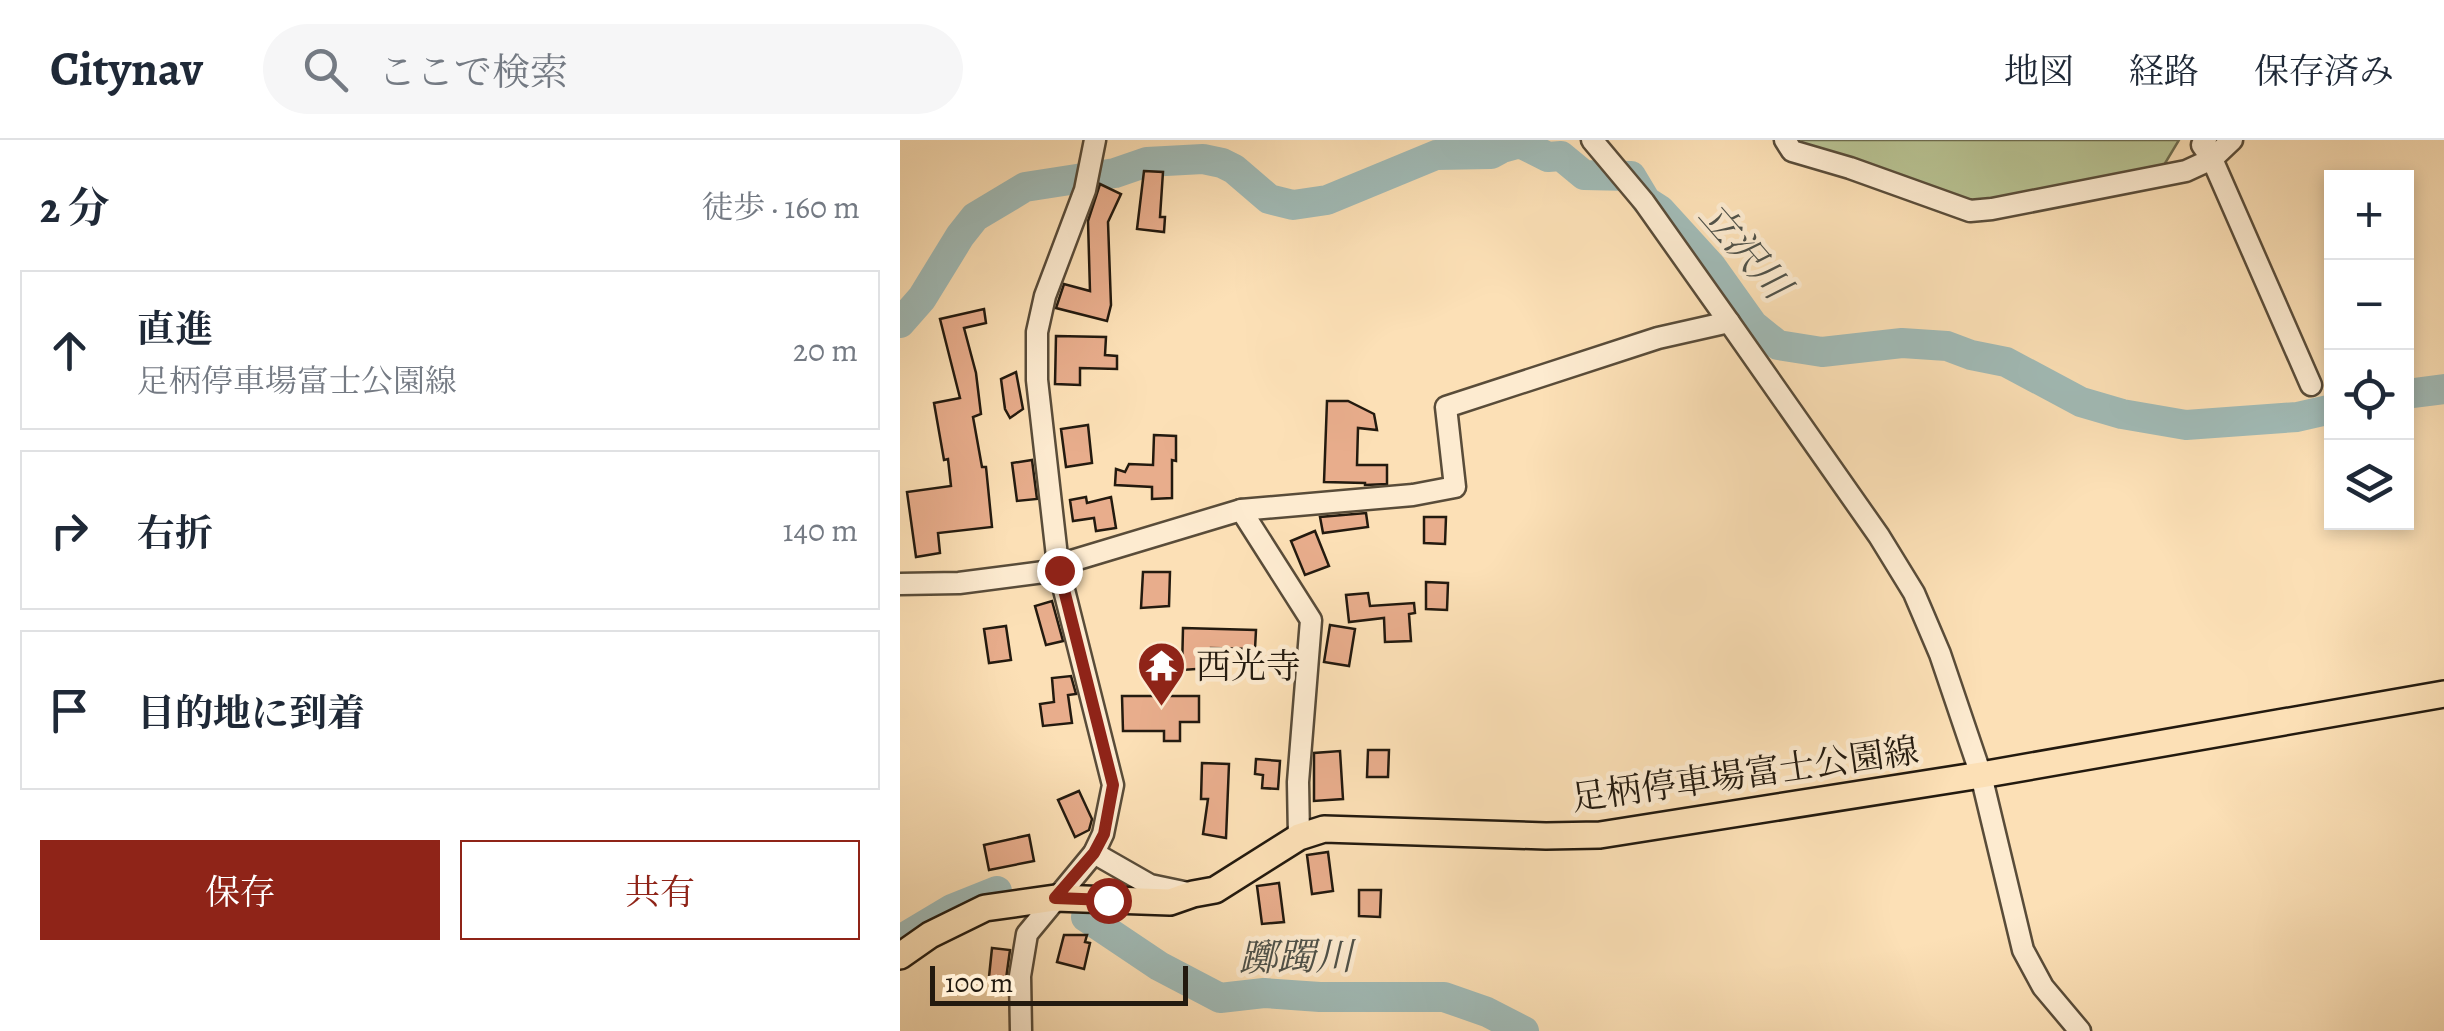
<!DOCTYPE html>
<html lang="ja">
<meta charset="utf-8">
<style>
body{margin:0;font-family:Alegreya,"Noto Serif JP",serif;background:#f6f6f7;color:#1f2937}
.controls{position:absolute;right:30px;top:30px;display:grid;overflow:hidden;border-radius:0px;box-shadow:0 5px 15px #0003}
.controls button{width:90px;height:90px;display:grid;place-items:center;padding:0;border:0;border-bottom:2px solid #e0e1e3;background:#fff;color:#1f2937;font:50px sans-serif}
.scale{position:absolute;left:30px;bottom:25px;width:258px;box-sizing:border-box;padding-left:10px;border:5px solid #231a0f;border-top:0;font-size:28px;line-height:35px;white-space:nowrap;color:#231a0f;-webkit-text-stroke:8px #fdebd0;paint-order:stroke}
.stop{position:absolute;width:30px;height:30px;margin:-22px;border:8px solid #8f2418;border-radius:50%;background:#fff}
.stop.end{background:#8f2418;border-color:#fff;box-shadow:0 2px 10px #0008}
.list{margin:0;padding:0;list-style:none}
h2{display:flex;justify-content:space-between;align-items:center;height:130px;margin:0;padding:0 40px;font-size:42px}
h2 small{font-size:32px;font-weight:400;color:#747a83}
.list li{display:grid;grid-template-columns:65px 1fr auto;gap:30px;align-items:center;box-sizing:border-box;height:160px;margin:0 20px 20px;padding:0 20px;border:2px solid #e0e1e3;border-radius:0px}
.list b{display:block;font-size:38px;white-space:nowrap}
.list p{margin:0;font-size:32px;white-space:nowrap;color:#747a83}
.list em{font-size:32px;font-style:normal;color:#747a83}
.actions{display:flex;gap:20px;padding:30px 40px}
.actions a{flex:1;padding:22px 0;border:2px solid #8f2418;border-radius:0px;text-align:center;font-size:35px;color:#8f2418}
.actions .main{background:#8f2418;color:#fff}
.icon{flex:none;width:55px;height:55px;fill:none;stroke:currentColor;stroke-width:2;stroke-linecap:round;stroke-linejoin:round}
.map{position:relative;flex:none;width:1544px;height:891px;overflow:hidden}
header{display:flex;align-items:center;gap:60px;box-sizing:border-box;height:140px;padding:0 50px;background:#fff;border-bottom:2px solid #e0e1e3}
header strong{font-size:48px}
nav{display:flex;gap:55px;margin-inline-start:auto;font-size:35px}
.search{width:700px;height:90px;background:#f6f6f7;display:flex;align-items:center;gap:25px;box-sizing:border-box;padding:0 35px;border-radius:55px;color:#747a83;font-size:38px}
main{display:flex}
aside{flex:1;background:#fff}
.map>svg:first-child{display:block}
</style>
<header>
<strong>Citynav</strong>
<div class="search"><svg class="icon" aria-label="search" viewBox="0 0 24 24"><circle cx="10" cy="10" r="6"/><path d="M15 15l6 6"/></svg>ここで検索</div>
<nav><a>地図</a><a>経路</a><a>保存済み</a></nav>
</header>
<main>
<aside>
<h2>2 分<small>徒歩 · 160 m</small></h2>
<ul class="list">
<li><svg class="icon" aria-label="ahead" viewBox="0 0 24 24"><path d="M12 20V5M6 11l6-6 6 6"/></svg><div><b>直進</b><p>足柄停車場富士公園線</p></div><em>20 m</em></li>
<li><svg class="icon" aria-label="right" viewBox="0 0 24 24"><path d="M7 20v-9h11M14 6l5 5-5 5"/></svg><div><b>右折</b></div><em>140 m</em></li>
<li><svg class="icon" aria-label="arrive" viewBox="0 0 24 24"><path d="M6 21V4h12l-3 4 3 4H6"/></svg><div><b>目的地に到着</b></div></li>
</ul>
<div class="actions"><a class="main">保存</a><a>共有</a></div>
</aside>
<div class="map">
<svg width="1544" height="891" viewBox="0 0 1544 891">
<rect width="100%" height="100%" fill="#fce0b6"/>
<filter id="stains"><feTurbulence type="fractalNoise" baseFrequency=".002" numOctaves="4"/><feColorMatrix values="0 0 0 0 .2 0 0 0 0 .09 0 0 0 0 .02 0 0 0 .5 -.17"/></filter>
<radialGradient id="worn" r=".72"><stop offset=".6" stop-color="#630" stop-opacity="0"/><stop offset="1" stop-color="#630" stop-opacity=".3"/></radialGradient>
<path fill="#b8c393" stroke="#6e6e51" stroke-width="2.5" d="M888 0H1279L1252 45 1086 67Z"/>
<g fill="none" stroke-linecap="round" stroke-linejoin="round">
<g stroke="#a1bbb7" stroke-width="30">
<path d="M0 183 22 158 60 96 75 77 125 47 215 33 247 22 303 19 322 23 334 29 369 59 393 65 427 60 536 15 591 14 602 8 620 3 648 17 661 16 684 35 731 36 746 61 760 70 811 126 853 185 878 205 922 212 1002 203 1047 206 1071 215 1106 222 1181 262 1222 274 1286 285 1397 277 1432 269"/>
<path d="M1506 254 1544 249"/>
<path d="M186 777 259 826 320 858 364 853 420 857H544L587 872 624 891"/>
<path d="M0 800 52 769 97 751"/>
</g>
</g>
<g fill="#e8ad8c" stroke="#231a0f" stroke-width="2.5">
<path d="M244 31 263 32 260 77H265L264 92 237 89Z"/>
<path d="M200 44 221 54 208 82 211 165 207 181 156 168 164 144 190 151 188 81Z"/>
<path d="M84 169 86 183 64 188 76 233 81 274 73 277 82 327H86L92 387 38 393 40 413 16 417 7 352 51 346 48 319 44 320 34 263 60 258 40 179Z"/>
<path d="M156 196 206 197 205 215 217 216V229L180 228V245L155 244Z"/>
<path d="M116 232 123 269 110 278 105 269 101 239Z"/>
<path d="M427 261H448L474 274 477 290 458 288 457 325H487V344L465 345V343L424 342Z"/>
<path d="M188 285 192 323 166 327 161 289Z"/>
<path d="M254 295 276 296V321L272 320V358L252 359V347L215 345 216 329 225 332 229 324 253 325Z"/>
<path d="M132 320 137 359 117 361 112 323Z"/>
<path d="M186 357 187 363 211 357 216 388 196 391 194 378 173 381 170 360Z"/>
<path d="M466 373 468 387 423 393 420 377Z"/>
<path d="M524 377H546L545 404 524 403Z"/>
<path d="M415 391 429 426 405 435 391 401Z"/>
<path d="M243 432H270L269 466 241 468Z"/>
<path d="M526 442 548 443 547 470 526 469Z"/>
<path d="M468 453 470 466 514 463 515 473 509 474 511 501 485 502 484 478 449 482 446 455Z"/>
<path d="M152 461 163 501 146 505 135 466Z"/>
<path d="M430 485 455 489 449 526 424 522Z"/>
<path d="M106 486 111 520 89 523 84 489Z"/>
<path d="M283 488 356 490 355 509 311 508V528L282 530Z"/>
<path d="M171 536 176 554 168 555 172 583 143 586 140 564 154 562 152 538Z"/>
<path d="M222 556H299V582H280V601H264V591H223Z"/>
<path d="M468 610H489L488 637H467Z"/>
<path d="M440 611 443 659 414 661V613Z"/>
<path d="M356 619 380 621 378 649 362 648 363 635 355 634Z"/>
<path d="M302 623 329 624 326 698 303 694 308 659H301Z"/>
<path d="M179 651 192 679 189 690 175 697 158 660Z"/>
<path d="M129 695 134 721 89 730 84 705Z"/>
<path d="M428 712 433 751 412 754 407 715Z"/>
<path d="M379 743 384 782 362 784 357 746Z"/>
<path d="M459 750H481L480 777 459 776Z"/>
<path d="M164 795H187L185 802 190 803 184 829 157 822Z"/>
<path d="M92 808 110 810 106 839 89 837Z"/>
</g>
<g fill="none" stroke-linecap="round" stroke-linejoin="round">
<defs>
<g id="minor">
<path d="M692 0 744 62 829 182 979 396 1014 453 1040 514 1081 635 1123 810 1143 847 1180 891"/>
<path d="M885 0 892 11 950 28 1070 71 1092 69 1286 31 1312 19 1332 0"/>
<path d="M1306 0 1302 5 1312 19 1411 245"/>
<path d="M341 370 513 355 555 347 546 267 758 198 829 182"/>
<path d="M158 425 137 240V192L145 156 185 50 195 0"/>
<path d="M0 444 59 443 159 430 158 425 341 370 411 480 398 642 399 697"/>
<path d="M194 713 250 745 293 754"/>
<path d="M121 891 120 836 127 794 194 713 203 694 213 645 159 430"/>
</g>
<path id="major" d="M0 816 30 795 85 768 155 758 270 762 293 754 315 750 399 697 424 689 646 696 700 695 1081 635 1544 554"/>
</defs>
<use href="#minor" stroke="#594c39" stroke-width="25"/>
<use href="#major" stroke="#231a0f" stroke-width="30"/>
<use href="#minor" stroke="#fdebd0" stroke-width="20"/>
<use href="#major" stroke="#fce0b6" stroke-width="25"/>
</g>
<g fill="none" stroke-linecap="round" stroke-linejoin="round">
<path stroke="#8f2418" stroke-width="12" d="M159 430 213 645 204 694 194 713 155 758 208 760"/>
</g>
<defs>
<symbol id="temple-pin" viewBox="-11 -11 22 30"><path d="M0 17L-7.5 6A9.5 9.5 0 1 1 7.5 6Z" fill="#8f2418" stroke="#fdebd0"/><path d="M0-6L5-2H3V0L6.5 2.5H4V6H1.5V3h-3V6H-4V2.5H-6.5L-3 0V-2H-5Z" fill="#fff"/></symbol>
</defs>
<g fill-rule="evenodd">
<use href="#temple-pin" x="234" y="498" width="55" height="75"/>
</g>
<g text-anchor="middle" stroke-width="9" stroke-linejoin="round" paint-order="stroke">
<g font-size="35" fill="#231a0f" stroke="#fdebd0" text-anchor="start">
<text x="296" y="538">西光寺</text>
</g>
<g font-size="35" fill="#231a0f" stroke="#fdebd0">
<text transform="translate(845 634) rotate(-8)" y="12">足柄停車場富士公園線</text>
</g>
<g font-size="38" font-style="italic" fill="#4f524a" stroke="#fdebd0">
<text transform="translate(845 110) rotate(49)" y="13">立沢川</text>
<text transform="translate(396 817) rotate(-1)" y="13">躑躅川</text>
</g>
</g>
<rect width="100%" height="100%" filter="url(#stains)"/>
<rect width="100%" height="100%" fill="url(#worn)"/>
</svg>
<div class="controls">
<button>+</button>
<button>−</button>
<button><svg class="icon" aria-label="locate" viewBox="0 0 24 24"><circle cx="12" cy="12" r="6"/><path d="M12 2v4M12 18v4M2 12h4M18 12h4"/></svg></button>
<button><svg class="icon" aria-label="layers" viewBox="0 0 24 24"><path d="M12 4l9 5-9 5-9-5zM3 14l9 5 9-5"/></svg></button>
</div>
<div class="scale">100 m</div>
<div class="stop" style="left:208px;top:760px"></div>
<div class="stop end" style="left:159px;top:430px"></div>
</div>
</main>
